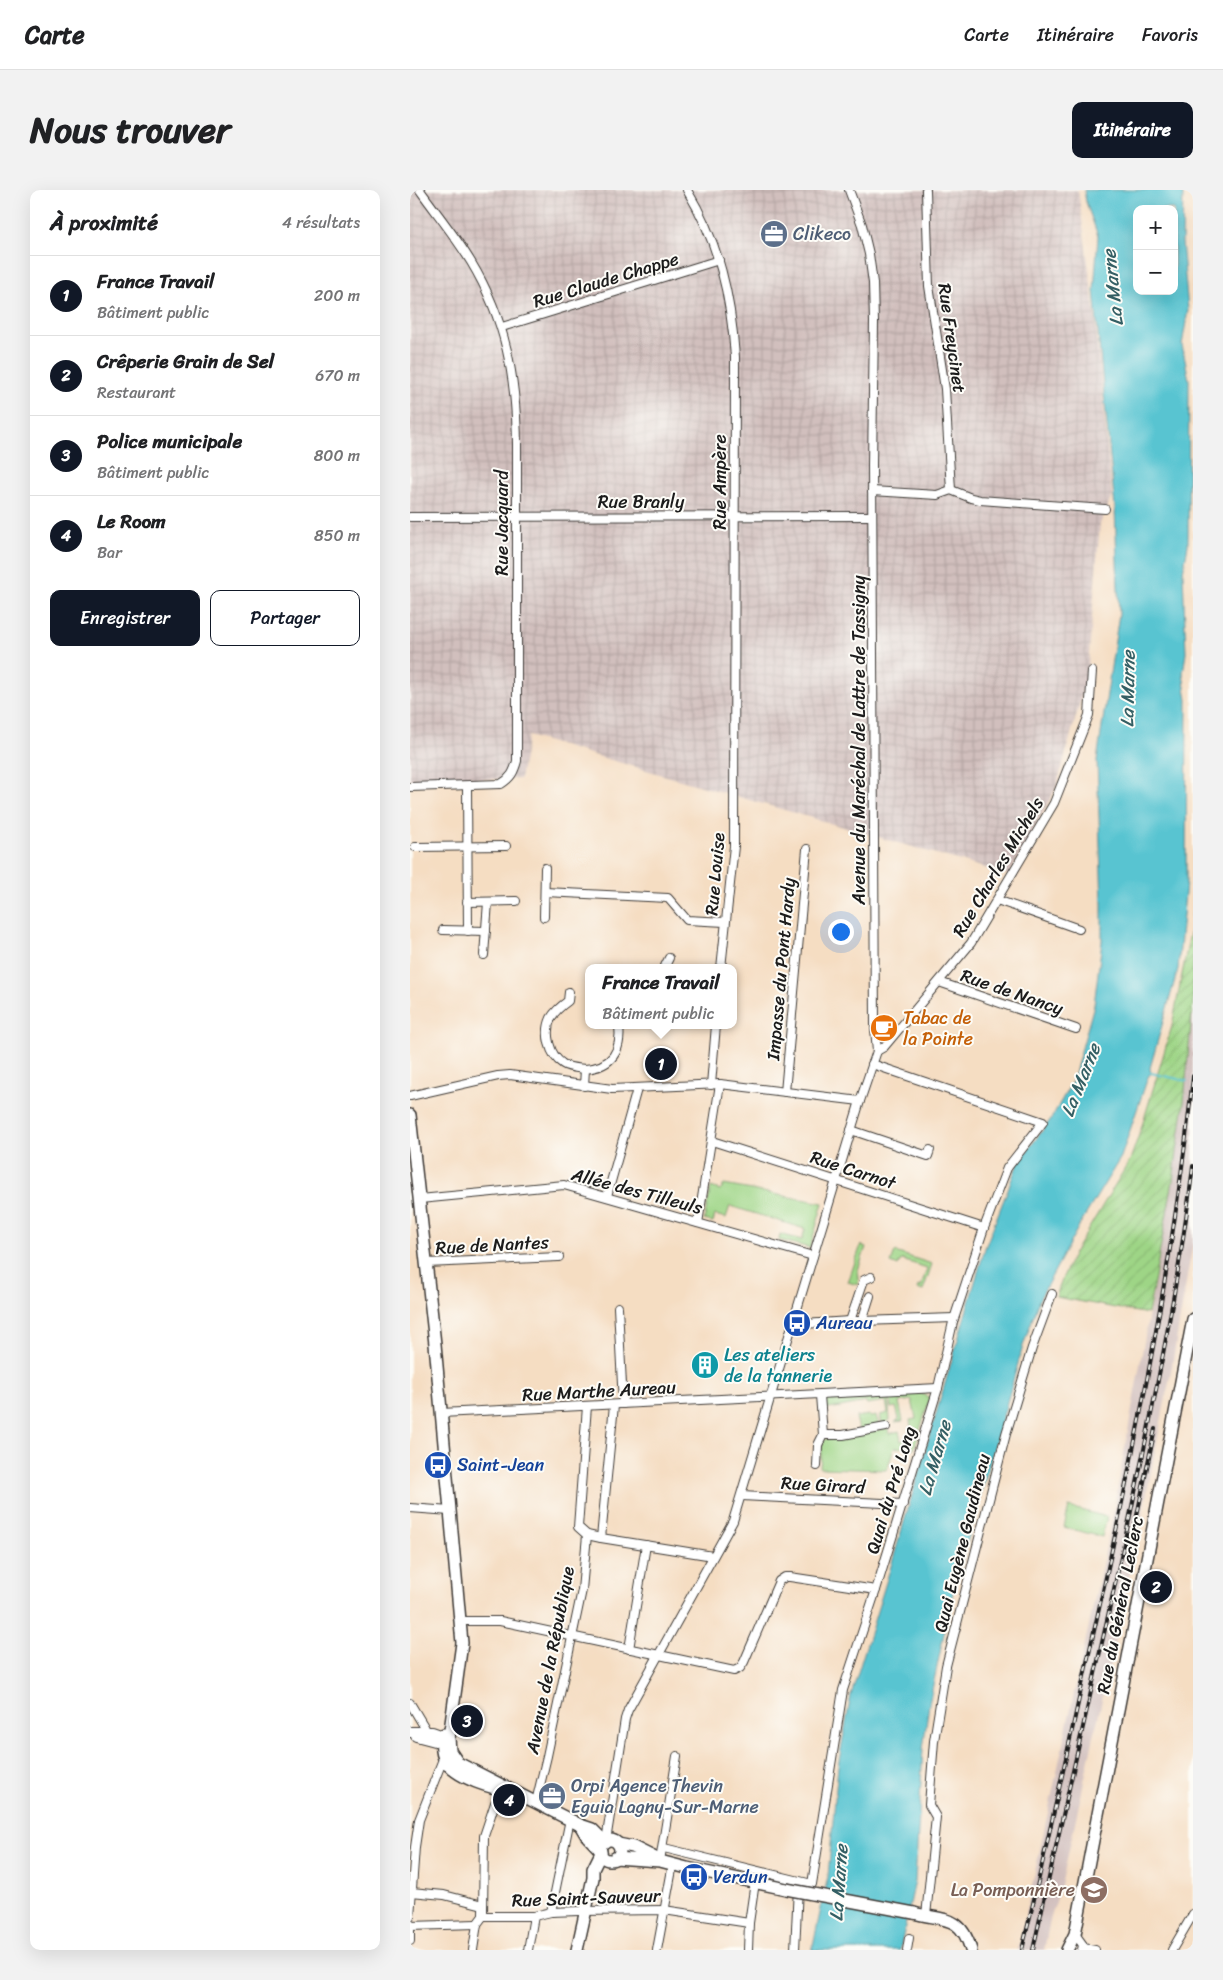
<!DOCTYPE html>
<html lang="fr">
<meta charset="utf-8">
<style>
body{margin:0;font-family:Sriracha,sans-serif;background:#f2f2f2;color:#202124}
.controls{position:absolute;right:15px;top:15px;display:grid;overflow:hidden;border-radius:10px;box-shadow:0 5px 20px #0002}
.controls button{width:45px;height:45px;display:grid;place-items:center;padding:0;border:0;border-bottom:1px solid #e0e0e0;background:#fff;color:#202124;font:25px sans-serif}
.you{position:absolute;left:430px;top:741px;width:18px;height:18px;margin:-12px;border:4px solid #fff;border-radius:50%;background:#1a73e8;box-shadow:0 0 0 8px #1a73e833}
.badge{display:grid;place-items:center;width:32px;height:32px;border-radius:50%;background:#111827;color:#fff;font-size:16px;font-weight:700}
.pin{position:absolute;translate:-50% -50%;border:2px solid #fff;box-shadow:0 1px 5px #0006}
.popup{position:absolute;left:175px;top:774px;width:152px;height:65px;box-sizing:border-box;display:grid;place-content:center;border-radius:10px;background:#fff;filter:drop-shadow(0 1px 4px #0005);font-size:16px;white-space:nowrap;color:#757577}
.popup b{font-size:19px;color:#202124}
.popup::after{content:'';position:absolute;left:50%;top:100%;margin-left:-10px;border:10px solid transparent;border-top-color:#fff}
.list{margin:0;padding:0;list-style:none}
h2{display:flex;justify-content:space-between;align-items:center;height:65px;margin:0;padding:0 20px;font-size:21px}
h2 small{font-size:16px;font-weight:400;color:#757577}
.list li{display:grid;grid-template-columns:32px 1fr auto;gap:15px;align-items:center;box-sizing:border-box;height:80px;padding:0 20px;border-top:1px solid #e0e0e0}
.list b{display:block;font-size:19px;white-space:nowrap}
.list p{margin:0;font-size:16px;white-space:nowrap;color:#757577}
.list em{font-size:16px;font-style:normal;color:#757577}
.actions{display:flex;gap:10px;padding:15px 20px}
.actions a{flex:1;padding:11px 0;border:1px solid #111827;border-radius:10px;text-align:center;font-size:18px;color:#111827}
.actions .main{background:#111827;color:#fff}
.map{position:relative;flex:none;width:783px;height:1760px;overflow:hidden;border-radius:10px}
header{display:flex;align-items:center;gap:30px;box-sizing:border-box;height:70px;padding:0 25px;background:#fff;border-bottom:1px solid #e0e0e0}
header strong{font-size:24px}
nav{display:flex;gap:28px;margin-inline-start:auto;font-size:18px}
.intro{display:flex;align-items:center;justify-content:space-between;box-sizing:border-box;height:120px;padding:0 30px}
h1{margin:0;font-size:35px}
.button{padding:12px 22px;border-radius:10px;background:#111827;color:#fff;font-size:18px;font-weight:700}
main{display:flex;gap:30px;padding:0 30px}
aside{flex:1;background:#fff;border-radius:10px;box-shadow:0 5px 20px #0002}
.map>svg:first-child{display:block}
</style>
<header>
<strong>Carte</strong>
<nav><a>Carte</a><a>Itinéraire</a><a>Favoris</a></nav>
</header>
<div class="intro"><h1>Nous trouver</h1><a class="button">Itinéraire</a></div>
<main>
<aside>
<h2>À proximité<small>4 résultats</small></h2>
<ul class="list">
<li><span class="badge">1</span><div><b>France Travail</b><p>Bâtiment public</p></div><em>200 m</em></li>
<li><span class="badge">2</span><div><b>Crêperie Grain de Sel</b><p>Restaurant</p></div><em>670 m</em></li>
<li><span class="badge">3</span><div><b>Police municipale</b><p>Bâtiment public</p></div><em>800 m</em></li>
<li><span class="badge">4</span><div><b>Le Room</b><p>Bar</p></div><em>850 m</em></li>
</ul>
<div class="actions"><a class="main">Enregistrer</a><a>Partager</a></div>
</aside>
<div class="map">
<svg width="783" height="1760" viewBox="0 0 783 1760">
<defs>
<pattern id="industrial-grid" width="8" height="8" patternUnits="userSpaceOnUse" patternTransform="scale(1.25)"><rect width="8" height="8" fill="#d1bfbd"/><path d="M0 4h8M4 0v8" fill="none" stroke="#b3a4a2"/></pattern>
<pattern id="garden-furrows" width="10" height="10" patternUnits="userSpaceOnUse" patternTransform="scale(1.25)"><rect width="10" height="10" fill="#9ed586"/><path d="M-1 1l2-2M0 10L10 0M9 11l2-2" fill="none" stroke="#88b673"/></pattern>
</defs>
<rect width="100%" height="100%" fill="#fdfcf7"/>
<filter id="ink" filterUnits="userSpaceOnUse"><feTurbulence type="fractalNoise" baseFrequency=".02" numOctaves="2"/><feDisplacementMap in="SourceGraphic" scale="10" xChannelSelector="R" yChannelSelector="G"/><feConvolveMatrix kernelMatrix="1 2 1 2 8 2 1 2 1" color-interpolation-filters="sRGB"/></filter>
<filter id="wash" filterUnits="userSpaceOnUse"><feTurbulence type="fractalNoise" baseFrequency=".0096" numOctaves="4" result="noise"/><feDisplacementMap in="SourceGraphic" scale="20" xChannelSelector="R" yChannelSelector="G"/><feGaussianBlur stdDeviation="1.12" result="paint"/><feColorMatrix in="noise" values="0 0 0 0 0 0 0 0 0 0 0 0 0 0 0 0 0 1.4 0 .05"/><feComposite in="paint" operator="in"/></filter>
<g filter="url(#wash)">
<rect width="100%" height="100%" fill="#f5ddc2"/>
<path fill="url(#industrial-grid)" d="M0 0H668L685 125 702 306 690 334 677 487 646 598 599 685 118 546 110 589 0 590Z"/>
<path fill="#d1bfbd" d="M783 810V1052L760 1187 728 1346 651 1696 640 1730 634 1760H608L702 1330 763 991 774 912Z"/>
<g fill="#9ed586" stroke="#5d7851">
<path d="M314 995 413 1013 400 1058 369 1050 370 1044 392 1050 395 1039 320 1016 316 1028 305 1025 303 1032 294 1030 301 997 310 1000Z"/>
<path d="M451 1055 456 1057 448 1080 449 1089 448 1095 438 1092Z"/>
<path d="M485 1062 522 1074 513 1101 507 1099 508 1096 511 1097 517 1078 492 1070 490 1071 488 1076 481 1073Z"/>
<path d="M510 1203 520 1208 504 1259 498 1257 484 1258 477 1280 410 1278 412 1252 416 1249 478 1238 479 1244 489 1241 491 1251 503 1249 500 1230 506 1229 502 1210 489 1212 493 1231 485 1232 489 1229 486 1217 481 1218 480 1206Z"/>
<path d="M478 1206 480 1230 472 1235 470 1225 478 1223 476 1211 457 1214 456 1212 414 1220 415 1209Z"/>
<path d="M459 1225 460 1227 466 1226 469 1235 449 1240 446 1227Z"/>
<path d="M659 1317 697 1327 692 1347 654 1337Z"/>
</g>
<path fill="url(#garden-furrows)" stroke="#5d7851" d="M783 715V810L774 912 763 991 738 1124 646 1107 652 1089 664 1063 720 970 731 939 762 836 781 738Z"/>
<path fill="#58c4d1" stroke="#3a7076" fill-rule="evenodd" d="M674 0H773L772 52 778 120 772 155 779 190 778 355 773 382 776 463 773 483 777 510 776 693 768 779 740 878 741 883 738 887 711 967 670 1034 629 1110 613 1156 543 1402 519 1514 513 1559 505 1691 490 1760H402L418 1686 428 1576 441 1505 481 1376 575 1058 608 973 641 929 663 890 684 815 692 751V714L687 570 709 424 705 318 684 101 688 46 676 12ZM727 19H764V101H727Z"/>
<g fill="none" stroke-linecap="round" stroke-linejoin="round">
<path stroke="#58c4d1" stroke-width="2" d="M741 883 777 891"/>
</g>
</g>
<g filter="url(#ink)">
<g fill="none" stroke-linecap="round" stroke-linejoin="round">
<defs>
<g id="minor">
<path d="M277 0C309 53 321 106 325 167L324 656 311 778"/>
<path d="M516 0 519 96 535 199 541 300"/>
<path d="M92 137 309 70"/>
<path d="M462 301 527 305 541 300 561 308 570 310 695 319"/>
<path d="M0 327 462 326"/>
<path d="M57 596 58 741"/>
<path d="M0 597 91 594C101 588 104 582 107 571V254C106 187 96 130 61 72 46 47 27 24 10 0"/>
<path d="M5 657 96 656"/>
<path d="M135 702 258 708 277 730 315 732"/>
<path d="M587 710 669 739"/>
<path d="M57 712 106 711"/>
<path d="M134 727 135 678"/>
<path d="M33 740 76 741"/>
<path d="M74 765 78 712"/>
<path d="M254 778 259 768"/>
<path d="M529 792 666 839"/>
<path d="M159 802 158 811C151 816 145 821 141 828 134 843 139 865 153 874 159 878 168 878 175 879"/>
<path d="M467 861 474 857 561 753 644 613 679 525 682 481"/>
<path d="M301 895 306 835"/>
<path d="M174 896 175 879C202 877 212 861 209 835"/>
<path d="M375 902 397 659"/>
<path d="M0 906 88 886 100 885 202 899 310 894 450 911"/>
<path d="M441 940 518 966 520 960"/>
<path d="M302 951 574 1038"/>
<path d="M197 1006 227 899"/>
<path d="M10 1009 154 995 403 1066"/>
<path d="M288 1033 310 894"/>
<path d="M17 1073 149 1067"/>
<path d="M460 1106 452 1131 544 1128"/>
<path d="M208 1117 213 1214"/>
<path d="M452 1131H440L454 1090 461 1087"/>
<path d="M394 1134 440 1131"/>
<path d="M410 1205 413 1245H433L476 1237"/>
<path d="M177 1216 168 1337 177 1345 191 1348 303 1366"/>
<path d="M31 1223 528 1198"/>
<path d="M407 1276 408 1255 413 1245"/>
<path d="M332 1306 493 1314"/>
<path d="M0 1318 40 1321"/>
<path d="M191 1348 204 1215"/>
<path d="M50 1431H90L324 1481 330 1478 334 1472 369 1391 375 1387H380L466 1400"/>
<path d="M219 1459 236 1355"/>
<path d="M0 1513 15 1538 12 1545"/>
<path d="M126 1612 137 1566 172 1400 177 1345"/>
<path d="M196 1651 215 1529 218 1520 323 1331 450 911 467 861 465 839 462 275 464 132 463 93 459 64 452 35 439 0"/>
<path d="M254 1658 402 1694 433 1500 466 1400 528 1198 543 1132 574 1038 597 978 633 932 462 874"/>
<path d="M250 1671 267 1566"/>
<path d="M1 1702 34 1705 73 1715"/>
<path d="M141 1722 160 1629"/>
<path d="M73 1726H124L141 1722 169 1721 254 1720 339 1733"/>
<path d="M516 1726 526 1627 519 1615 524 1551 536 1476 596 1244 622 1158 642 1104"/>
<path d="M0 1727 5 1657 9 1630 33 1569"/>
<path d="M0 1736 67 1734"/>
<path d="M665 1744 673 1755 672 1760"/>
<path d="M0 1751V1734"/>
<path d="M673 1758 685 1760"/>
<path d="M63 1760 67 1734 73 1726 74 1646 85 1613 93 1600"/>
<path d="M118 1760 124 1726"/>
<path d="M247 1760 263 1674"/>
<path d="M338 1760 339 1733 345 1692"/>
<path d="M385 1760 388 1697"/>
<path d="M497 1760 499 1748"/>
<path d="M762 1760 783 1724"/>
</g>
<g id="tertiary">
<path d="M0 1542H22L39 1548"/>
<path d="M6 1546 25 1551 32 1547"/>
</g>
<g id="secondary">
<path d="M0 925 25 1154 52 1453 39 1548 40 1561 48 1573 170 1635 182 1639 195 1652"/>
<path d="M34 1544C22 1580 61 1591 88 1599"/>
<path d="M170 1635 176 1645 191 1661"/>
<circle cx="200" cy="1660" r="10"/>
<path d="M208 1654 223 1657 249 1670"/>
<path d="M205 1668 250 1671 277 1678 376 1699"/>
<path d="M504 1723C533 1731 551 1724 561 1760"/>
<path d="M167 1760 183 1688V1679L191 1663"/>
<path d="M657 1760 665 1744 783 1129"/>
</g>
</defs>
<use href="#minor" stroke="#3d3935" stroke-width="10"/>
<use href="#tertiary" stroke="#3d3935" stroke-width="12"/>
<use href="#secondary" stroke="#3d3935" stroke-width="14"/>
<use href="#minor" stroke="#fff" stroke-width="8"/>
<use href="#tertiary" stroke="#fff" stroke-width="10"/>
<use href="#secondary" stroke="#fff" stroke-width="11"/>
<defs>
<g id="rail">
<path d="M721 1354 745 1239"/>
<path d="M612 1760C637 1657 659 1553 682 1450 724 1263 763 1077 783 886"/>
<path d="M623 1760C657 1604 694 1449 727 1293 749 1188 770 1083 783 976"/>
</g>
</defs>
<use href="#rail" stroke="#1c1c1c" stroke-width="4"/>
<use href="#rail" stroke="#fdfcf7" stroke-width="2" stroke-dasharray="5.5" stroke-linecap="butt"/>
<defs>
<path id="secondary-bridge" d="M376 1699 504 1723"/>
</defs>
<use href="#secondary-bridge" stroke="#3d3935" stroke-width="14" stroke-linecap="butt"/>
<use href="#secondary-bridge" stroke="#fff" stroke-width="11"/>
</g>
</g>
<defs>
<symbol id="office-disc" viewBox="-11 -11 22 22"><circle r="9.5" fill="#5c6f8a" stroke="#fdfcf7"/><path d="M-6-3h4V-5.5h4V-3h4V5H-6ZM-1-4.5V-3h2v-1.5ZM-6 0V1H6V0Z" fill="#fff"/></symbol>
<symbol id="cafe-disc" viewBox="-11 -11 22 22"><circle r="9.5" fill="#e8710a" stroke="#fdfcf7"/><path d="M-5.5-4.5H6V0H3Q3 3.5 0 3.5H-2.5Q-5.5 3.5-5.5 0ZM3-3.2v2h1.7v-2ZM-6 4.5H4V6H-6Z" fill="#fff"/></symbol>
<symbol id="bus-disc" viewBox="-11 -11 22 22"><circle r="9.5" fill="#1a4fb4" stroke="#fdfcf7"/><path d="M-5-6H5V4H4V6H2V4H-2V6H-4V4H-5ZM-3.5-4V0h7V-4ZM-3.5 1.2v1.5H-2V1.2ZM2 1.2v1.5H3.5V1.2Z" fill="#fff"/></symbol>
<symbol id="building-disc" viewBox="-11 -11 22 22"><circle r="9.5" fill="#0f9aa8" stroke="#fdfcf7"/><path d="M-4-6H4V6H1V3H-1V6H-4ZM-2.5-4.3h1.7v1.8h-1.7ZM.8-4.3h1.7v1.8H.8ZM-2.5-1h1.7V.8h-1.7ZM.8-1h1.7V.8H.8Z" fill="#fff"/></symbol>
<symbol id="school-disc" viewBox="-11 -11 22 22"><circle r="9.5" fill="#8d6e63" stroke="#fdfcf7"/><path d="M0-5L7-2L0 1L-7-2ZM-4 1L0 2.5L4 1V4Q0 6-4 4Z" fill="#fff"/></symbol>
</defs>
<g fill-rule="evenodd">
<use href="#office-disc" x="348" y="28" width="32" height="32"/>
<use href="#cafe-disc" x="458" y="822" width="32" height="32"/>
<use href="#bus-disc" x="371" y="1117" width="32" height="32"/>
<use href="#building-disc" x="279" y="1159" width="32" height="32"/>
<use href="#bus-disc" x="12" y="1259" width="32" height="32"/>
<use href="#office-disc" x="126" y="1590" width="32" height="32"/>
<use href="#bus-disc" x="268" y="1671" width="32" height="32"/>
<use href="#school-disc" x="668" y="1684" width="32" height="32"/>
</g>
<g text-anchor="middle" stroke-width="4" stroke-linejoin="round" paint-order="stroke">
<g font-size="18" fill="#4e5e75" stroke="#fdfcf7" text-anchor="start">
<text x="383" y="50">Clikeco</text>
<text x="161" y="1602">Orpi Agence Thevin<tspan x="161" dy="21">Eguia Lagny-Sur-Marne</tspan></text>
</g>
<g font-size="18" fill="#1c1c1c" stroke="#fdfcf7">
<text transform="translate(196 90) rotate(-17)" y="6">Rue Claude Chappe</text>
<text transform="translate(542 148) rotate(82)" y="6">Rue Freycinet</text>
<text transform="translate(310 292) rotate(-90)" y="6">Rue Ampère</text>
<text x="231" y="318">Rue Branly</text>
<text transform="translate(92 333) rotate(-90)" y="6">Rue Jacquard</text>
<text transform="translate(449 550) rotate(-90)" y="6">Avenue du Maréchal de Lattre de Tassigny</text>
<text transform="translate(588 677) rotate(-59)" y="6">Rue Charles Michels</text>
<text transform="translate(305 684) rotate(-85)" y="6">Rue Louise</text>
<text transform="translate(371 779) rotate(-85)" y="6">Impasse du Pont Hardy</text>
<text transform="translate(602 802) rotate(19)" y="6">Rue de Nancy</text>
<text transform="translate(443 980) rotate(18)" y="6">Rue Carnot</text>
<text transform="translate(227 1001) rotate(15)" y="6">Allée des Tilleuls</text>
<text transform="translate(82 1055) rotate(-3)" y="6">Rue de Nantes</text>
<text transform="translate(189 1201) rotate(-3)" y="6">Rue Marthe Aureau</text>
<text transform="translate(413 1295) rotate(3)" y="6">Rue Girard</text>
<text transform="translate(481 1300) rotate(-73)" y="6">Quai du Pré Long</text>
<text transform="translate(552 1353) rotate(-76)" y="6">Quai Eugène Gaudineau</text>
<text transform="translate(710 1415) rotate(-79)" y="6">Rue du Général Leclerc</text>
<text transform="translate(140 1470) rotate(-79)" y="6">Avenue de la République</text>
<text transform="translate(176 1708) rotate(-2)" y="6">Rue Saint-Sauveur</text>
</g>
<g font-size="18" fill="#c56008" stroke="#fdfcf7" text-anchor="start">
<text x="493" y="834">Tabac de<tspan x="493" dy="21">la Pointe</tspan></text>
</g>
<g font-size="18" fill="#164399" stroke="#fdfcf7" text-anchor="start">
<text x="406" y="1139">Aureau</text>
<text x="47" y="1281">Saint-Jean</text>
<text x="303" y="1693">Verdun</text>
</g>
<g font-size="18" fill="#0d838f" stroke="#fdfcf7" text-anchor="start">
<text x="314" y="1171">Les ateliers<tspan x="314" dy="21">de la tannerie</tspan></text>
</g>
<g font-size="18" fill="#785e54" stroke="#fdfcf7" text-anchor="end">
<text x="665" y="1706">La Pomponnière</text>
</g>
<g font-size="19" font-style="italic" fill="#345f64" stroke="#fdfcf7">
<text transform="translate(702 98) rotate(-96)" y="7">La Marne</text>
<text transform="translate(717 499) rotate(-89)" y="7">La Marne</text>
<text transform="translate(670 890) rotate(-68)" y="7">La Marne</text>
<text transform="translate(524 1268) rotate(-74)" y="7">La Marne</text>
<text transform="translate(428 1693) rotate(-86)" y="7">La Marne</text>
</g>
</g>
</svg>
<div class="controls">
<button>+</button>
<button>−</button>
</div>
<div class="you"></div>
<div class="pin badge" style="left:251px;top:874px">1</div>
<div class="popup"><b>France Travail</b>Bâtiment public</div>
<div class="pin badge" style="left:746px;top:1397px">2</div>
<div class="pin badge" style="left:57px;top:1531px">3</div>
<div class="pin badge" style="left:99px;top:1610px">4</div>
</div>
</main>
